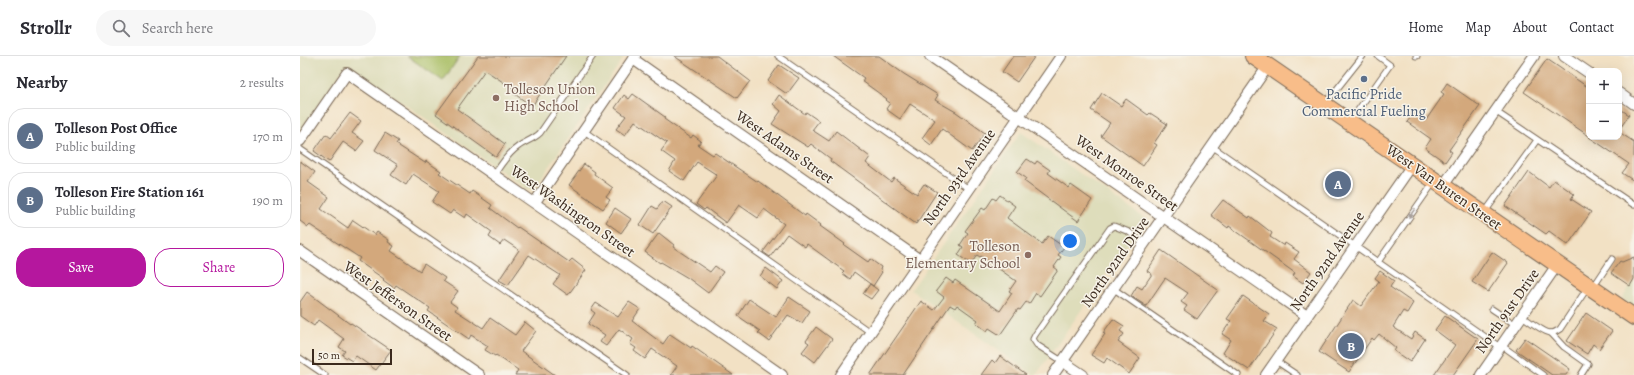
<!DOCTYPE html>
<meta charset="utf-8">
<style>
body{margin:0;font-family:Alegreya,serif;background:#f7f7f7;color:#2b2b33}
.controls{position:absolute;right:12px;top:12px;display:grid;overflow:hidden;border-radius:8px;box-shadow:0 4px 16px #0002}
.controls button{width:36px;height:36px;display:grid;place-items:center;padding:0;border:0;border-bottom:1px solid #e1e1e2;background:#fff;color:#2b2b33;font:20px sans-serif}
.scale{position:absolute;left:12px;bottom:10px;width:80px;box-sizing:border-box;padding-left:4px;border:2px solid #3b2a1e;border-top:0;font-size:11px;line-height:14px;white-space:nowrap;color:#3b2a1e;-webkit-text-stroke:3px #f7f3e8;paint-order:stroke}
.you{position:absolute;left:770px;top:185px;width:14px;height:14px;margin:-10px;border:3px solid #fff;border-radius:50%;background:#1a73e8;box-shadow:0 0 0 6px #1a73e833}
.badge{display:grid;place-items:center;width:26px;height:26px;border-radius:50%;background:#b5179e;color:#fff;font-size:13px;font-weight:700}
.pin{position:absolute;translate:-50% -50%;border:2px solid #fff;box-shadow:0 1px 4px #0006}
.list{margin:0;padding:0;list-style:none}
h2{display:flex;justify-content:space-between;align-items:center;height:52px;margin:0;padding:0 16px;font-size:17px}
h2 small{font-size:13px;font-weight:400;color:#7c7c81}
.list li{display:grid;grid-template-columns:26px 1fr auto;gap:12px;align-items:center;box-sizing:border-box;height:56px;margin:0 8px 8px;padding:0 8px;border:1px solid #e1e1e2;border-radius:16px}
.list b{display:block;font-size:15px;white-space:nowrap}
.list p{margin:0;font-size:13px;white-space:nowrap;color:#7c7c81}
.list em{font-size:13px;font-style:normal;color:#7c7c81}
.actions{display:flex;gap:8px;padding:12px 16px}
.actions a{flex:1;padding:9px 0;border:1px solid #b5179e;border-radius:16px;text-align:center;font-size:14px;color:#b5179e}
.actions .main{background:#b5179e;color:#fff}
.icon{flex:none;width:22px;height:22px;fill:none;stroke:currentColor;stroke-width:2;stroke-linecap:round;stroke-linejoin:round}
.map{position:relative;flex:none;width:1334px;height:319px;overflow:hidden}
header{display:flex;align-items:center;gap:24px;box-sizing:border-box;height:56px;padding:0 20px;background:#fff;border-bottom:1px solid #e1e1e2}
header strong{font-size:19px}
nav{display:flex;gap:22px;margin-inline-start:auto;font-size:14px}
.search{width:280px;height:36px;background:#f7f7f7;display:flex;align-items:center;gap:10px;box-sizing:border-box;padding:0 14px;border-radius:22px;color:#7c7c81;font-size:15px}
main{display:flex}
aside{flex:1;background:#fff}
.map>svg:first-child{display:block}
</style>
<header>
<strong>Strollr</strong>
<div class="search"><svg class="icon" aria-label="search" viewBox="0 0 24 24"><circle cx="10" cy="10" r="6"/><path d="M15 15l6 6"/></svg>Search here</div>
<nav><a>Home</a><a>Map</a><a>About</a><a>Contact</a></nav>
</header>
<main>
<aside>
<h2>Nearby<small>2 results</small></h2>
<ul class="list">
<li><span class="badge" style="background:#5c6f8a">A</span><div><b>Tolleson Post Office</b><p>Public building</p></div><em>170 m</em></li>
<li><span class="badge" style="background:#5c6f8a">B</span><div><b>Tolleson Fire Station 161</b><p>Public building</p></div><em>190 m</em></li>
</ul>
<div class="actions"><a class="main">Save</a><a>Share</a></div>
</aside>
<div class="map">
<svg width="1334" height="319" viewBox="0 0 1334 319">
<rect width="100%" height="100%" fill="#f7f3e8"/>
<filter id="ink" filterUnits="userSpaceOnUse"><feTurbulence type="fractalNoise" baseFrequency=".025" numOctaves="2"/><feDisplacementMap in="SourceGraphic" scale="8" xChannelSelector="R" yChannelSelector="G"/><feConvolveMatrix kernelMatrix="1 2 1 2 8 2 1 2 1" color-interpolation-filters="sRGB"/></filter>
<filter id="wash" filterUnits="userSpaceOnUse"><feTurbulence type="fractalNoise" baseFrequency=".012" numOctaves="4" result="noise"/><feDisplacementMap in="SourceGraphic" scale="16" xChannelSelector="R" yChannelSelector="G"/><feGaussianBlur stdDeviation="0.9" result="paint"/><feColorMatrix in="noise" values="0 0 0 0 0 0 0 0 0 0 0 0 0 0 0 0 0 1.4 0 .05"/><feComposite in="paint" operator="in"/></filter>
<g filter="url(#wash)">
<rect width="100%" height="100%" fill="#f2e1c4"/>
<g fill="#deddbb">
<path d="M0 0H325L237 128 232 133H227L47 8 0 75Z"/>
<path d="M721 76 845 163 736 319H734L611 234Z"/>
<path d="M1334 224V251L1322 243Z"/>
</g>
<path fill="#a8be63" stroke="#727440" d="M107 0H160L143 25Z"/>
<g id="blocks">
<g fill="#d3a87b">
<path d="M178 0H266L232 50 213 37 215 34 185 14 157 53 205 88 196 101 136 58Z"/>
<path d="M374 0H417L450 25 437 42Z"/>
<path d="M533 0H579L604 18 638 39 635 44 656 56 685 77 672 95 642 73 631 89 622 82 635 64 610 48 600 63 586 53 590 47 586 44 587 43 562 25 564 22Z"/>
<path d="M713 0H735L717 26 702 16Z"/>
<path d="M1247 3 1289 32V80L1224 36Z"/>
<path d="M479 9 499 22 487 38 468 25Z"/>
<path d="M1147 27 1180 50 1149 94 1152 96 1145 106 1125 92 1131 83 1107 66 1115 56 1126 64 1144 38 1141 36Z"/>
<path d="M802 37 821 50 826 43 848 59 850 57 867 68 854 87 857 89 843 110 801 80 810 67 791 54Z"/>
<path d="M333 38 365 61 364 63 391 82 393 79 401 85 398 89 413 99 415 97 458 126V125L505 160 506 158 521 169 520 170 545 188 544 189 568 206 570 203 581 211 580 214 582 216 573 230 554 216 550 223 542 217 544 215 507 188 505 191 487 178 470 201 463 196 484 168 464 153 458 162 439 149 426 167 406 152 404 154 396 148 417 119 397 106 384 125 369 115 375 105 361 95 367 87 335 65 325 79 316 73 326 60 315 52 324 39 329 43Z"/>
<path d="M479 39 505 58 506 56 519 65 512 74 529 85 536 75 570 101 566 107 591 126 594 122 617 138 624 128 637 136 616 168 530 105 531 103 511 88 508 91 472 68 481 55 473 48Z"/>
<path d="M1319 52 1329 59 1319 74Z"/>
<path d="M50 57 61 65 52 77 64 85 56 95 43 86 29 106 14 95 26 78 31 82Z"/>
<path d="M1319 76 1334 86V125L1322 117 1329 108 1289 81H1319Z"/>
<path d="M85 77 98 85 96 88 125 107 126 105 141 115 139 117 170 138 172 135 192 149 190 152 217 172 218 171 269 206 272 203 286 214 268 239 253 228 260 219 229 199 208 229 199 224 219 194 204 184 200 189 189 181 192 176 167 158 165 162 153 154 150 158 132 146 139 135 113 118 106 129 91 119 98 109 75 94Z"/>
<path d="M727 103 735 108 737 105 750 114 748 117 769 132 771 129 792 144 778 165 724 125 726 122 717 116Z"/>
<path d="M0 105 15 116 8 126 29 141 21 153 48 172 53 164 75 179 77 176 89 184 88 186 94 190 91 195 120 215 124 208 145 222 143 225 158 235 150 246 157 251 155 254 183 272 190 262 215 279 225 266 236 275 221 295 255 319H215L218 314 196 299 195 300 185 294 188 290 171 279 169 283 128 255 130 252 96 229 94 232 83 224 84 223 58 205 60 202 10 169 8 171 0 165Z"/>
<path d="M284 108 295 116 294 118 313 132 306 141 310 144 303 153 269 129Z"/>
<path d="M1229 116 1249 131 1254 124 1274 138 1271 143 1291 156 1268 189 1249 175 1246 178 1205 150Z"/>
<path d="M700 139 715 150 707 162 742 188 748 180 764 191 758 199 761 201 754 211 758 214 740 240 736 237 729 248 726 246 720 254 718 253 700 279 689 272 687 275 676 267 678 264 657 249 655 252 650 249 603 319H570L621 245 634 254 644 241 636 235 646 222 653 227 655 224 700 255 712 237 709 235 716 225 681 200 680 201 677 199 671 208 658 199 663 191 660 189 668 177 665 175 682 152 685 154 693 142 696 144Z"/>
<path d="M923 144 949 162 950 160 972 177 970 181 984 190 985 187 999 196 994 203 1011 216 1003 227 993 220 995 217 929 170 928 172 911 159Z"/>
<path d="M363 145 372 151 353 178 340 169 352 150 357 153Z"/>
<path d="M315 152 331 163 321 177 306 166Z"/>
<path d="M359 177 374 189 373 191 410 216 415 210 423 216 408 237 388 222 361 206 360 207 345 196Z"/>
<path d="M861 194 918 234 897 263 884 254 887 250 881 246 888 237 865 222 846 250 831 240 837 230 842 233 852 218 847 215Z"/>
<path d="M1192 196 1208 207 1188 236 1172 226Z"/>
<path d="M1334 201V223L1330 230 1311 217 1320 205 1322 206Z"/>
<path d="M466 212 483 225 477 233 460 220Z"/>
<path d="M1080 215 1094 225 1090 231 1113 247 1107 257 1103 255 1093 271 1111 283 1115 276 1125 283 1110 306 1094 295 1096 292 1079 278 1074 284 1072 282 1049 316 1019 296 1053 244 1061 250 1079 225 1075 222Z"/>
<path d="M570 228 578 234 571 243 563 238Z"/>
<path d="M7 236 50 268 51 267 91 294 76 314 56 300 52 305 42 299 45 295 39 291 44 283 18 264 14 270 0 260V246Z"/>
<path d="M943 240 969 258 964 265 977 273 949 314 923 297 931 284 922 278 931 265 927 263Z"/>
<path d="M489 241 510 255 502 267 488 259 469 285 458 277 460 275 438 260 449 243 476 261Z"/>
<path d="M329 246 340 253 332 265 363 288 370 278 391 292 392 290 433 319H371L377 310 352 293 345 303 334 295 336 292 330 288 333 283 319 273 306 290 300 286 305 279 288 268 295 257 291 254 296 247 318 261Z"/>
<path d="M1286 257 1312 275 1299 293 1293 288 1287 298 1267 285Z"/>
<path d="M1145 260 1178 283 1153 319H1134L1155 289 1135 274Z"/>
<path d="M813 263 824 270 820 275 824 278 818 286 840 302 829 318 807 302 804 307 791 299 805 278 803 277Z"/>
<path d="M516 271 532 283 515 306 502 296 509 287 506 285Z"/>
<path d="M1225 282 1270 313 1266 319H1252L1216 294Z"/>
<path d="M700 300 726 319H681L692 304 695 307Z"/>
</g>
</g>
</g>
<g filter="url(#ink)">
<use href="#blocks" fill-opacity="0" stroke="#7b6a58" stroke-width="1"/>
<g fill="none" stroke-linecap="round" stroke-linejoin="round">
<defs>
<g id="service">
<path d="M478 0 669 133"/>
<path d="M1116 0H1117"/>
<path d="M1025 48 1063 0"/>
<path d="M1195 55 1334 149"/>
<path d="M1051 64 1090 9 1078 0"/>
<path d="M284 75 570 276"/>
<path d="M913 91 1200 291"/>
<path d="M0 93 327 319"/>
<path d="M194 119C201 109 208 97 219 90 226 85 234 83 240 77L293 0"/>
<path d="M1185 156 1237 84"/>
<path d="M1078 206 1134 126"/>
<path d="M1294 230 1312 203"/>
<path d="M814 233 938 319"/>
<path d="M1192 253 1216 269"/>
<path d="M1222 260C1228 264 1244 277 1251 277 1254 277 1257 275 1260 273L1288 231"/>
<path d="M1251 277 1264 291 1288 308 1281 319"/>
<path d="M1201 289 1243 319"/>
<path d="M0 302 25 319"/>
<path d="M762 305 737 289 733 283 735 279 810 172 814 170 829 176 844 188"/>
<path d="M976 305 997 319"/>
</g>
<g id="minor">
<path d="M630 0 1007 260"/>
<path d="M1264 0 1289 17"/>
<path d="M333 3 620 204"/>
<path d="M1319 37 1334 48"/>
<path d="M0 85 47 17 482 319"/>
<path d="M1143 130 1234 0"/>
<path d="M235 146 335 0"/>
<path d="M0 195 179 319"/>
<path d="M762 305 783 319"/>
<path d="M541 319 761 0"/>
<path d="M753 319 968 10"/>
<path d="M966 319 1112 109"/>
<path d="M1181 319 1257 209"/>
</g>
<path id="primary" d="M953 0 1334 261"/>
</defs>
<use href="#service" stroke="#7b6a58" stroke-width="7"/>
<use href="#minor" stroke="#7b6a58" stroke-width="12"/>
<use href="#primary" stroke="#7b6a58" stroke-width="18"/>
<use href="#service" stroke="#fff" stroke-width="5"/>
<use href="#minor" stroke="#fff" stroke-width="10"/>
<use href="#primary" stroke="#f8bd89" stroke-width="16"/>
</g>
<defs><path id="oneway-solid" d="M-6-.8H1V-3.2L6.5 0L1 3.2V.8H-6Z"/></defs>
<use fill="#a79f9a" href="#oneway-solid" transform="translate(1112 157) rotate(125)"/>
</g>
<circle fill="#5c6f8a" stroke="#f7f3e8" stroke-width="1.5" cx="1064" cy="23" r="4"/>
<g fill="#8d6e63" stroke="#f7f3e8" stroke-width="1.5">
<circle cx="196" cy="42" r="4"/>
<circle cx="728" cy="199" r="4"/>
</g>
<g text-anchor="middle" stroke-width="3" stroke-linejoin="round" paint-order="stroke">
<g font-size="15" fill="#785e54" stroke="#f7f3e8" text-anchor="start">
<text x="204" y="38">Tolleson Union<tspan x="204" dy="17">High School</tspan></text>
<text x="720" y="195" text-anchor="end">Tolleson<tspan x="720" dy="17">Elementary School</tspan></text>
</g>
<g font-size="15" fill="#4e5e75" stroke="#f7f3e8">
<text x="1064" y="43">Pacific Pride<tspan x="1064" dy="17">Commercial Fueling</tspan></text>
</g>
<g font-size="15" fill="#3b2a1e" stroke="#f7f3e8">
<text transform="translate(485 91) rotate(35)" y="5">West Adams Street</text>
<text transform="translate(827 117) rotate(35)" y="5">West Monroe Street</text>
<text transform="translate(659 121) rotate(-55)" y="5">North 93rd Avenue</text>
<text transform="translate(1144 131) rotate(35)" y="5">West Van Buren Street</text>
<text transform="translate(273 155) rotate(35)" y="5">West Washington Street</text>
<text transform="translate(1027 205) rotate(-55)" y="5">North 92nd Avenue</text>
<text transform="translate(815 206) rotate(-55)" y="5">North 92nd Drive</text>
<text transform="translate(98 245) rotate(35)" y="5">West Jefferson Street</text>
<text transform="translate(1207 255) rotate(-55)" y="5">North 91st Drive</text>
</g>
</g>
</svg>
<div class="controls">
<button>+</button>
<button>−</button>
</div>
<div class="scale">50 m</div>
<div class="you"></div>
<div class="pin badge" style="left:1038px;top:128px;background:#5c6f8a">A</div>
<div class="pin badge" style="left:1051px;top:290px;background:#5c6f8a">B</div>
</div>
</main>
